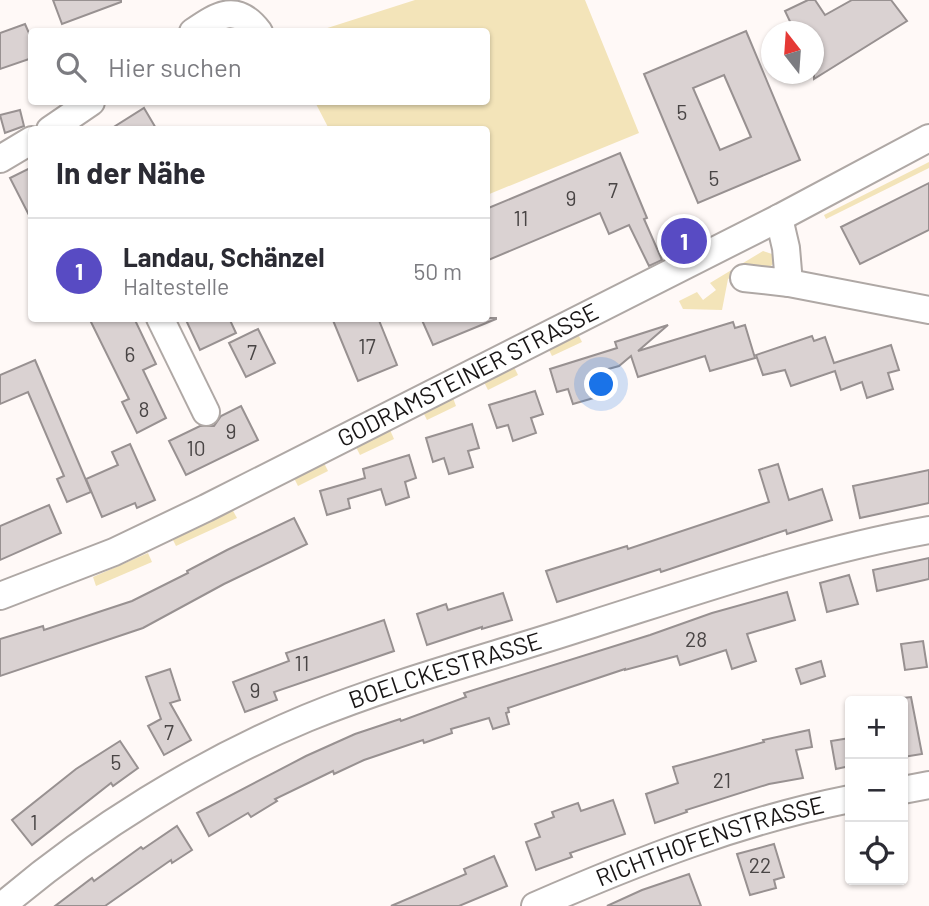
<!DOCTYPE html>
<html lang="de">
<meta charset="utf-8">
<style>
body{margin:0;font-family:Barlow,sans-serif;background:#f2f2f3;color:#2b2b33}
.controls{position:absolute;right:21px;bottom:21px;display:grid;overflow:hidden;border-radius:7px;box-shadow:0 2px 5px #0004}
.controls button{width:63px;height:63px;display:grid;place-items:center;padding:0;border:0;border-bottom:2px solid #e1e1e2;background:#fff;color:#2b2b33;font:35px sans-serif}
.compass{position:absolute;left:761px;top:21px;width:63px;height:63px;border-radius:50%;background:#fff;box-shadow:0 2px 5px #0004;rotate:343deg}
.you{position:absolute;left:602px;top:385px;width:24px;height:24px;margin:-18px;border:5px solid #fff;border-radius:50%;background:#1a73e8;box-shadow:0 0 0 10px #1a73e833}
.badge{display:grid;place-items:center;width:46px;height:46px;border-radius:50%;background:#584bc3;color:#fff;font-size:23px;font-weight:700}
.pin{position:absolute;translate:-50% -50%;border:4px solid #fff;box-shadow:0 2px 7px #0006}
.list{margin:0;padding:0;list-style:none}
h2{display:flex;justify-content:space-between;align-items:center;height:91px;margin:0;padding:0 28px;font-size:30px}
h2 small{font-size:23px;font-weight:400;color:#7c7c81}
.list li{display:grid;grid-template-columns:46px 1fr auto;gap:21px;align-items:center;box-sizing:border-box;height:105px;padding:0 28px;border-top:2px solid #e1e1e2}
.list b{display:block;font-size:26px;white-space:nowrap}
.list p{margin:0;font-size:23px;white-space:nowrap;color:#7c7c81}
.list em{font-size:23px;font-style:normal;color:#7c7c81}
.icon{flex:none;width:38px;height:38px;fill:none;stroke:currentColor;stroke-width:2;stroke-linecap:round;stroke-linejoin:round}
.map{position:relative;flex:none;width:929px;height:906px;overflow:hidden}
.search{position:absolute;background:#fff;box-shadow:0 2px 5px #0004;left:28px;top:28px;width:462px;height:77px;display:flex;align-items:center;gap:18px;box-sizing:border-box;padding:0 24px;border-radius:7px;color:#7c7c81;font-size:26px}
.panel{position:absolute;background:#fff;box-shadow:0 2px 5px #0004;left:28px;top:126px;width:462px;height:196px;border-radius:7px}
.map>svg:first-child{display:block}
</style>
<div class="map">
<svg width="929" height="906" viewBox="0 0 929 906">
<rect width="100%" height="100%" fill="#fff9f7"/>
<g fill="#f3e4b9">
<path d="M415 0H585L639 133 487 195 486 130 329 129 315 102H486V32L318 31Z"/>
<path d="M929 162V168L826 219 824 215Z"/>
<path d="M763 251 772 254 775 262 767 270 748 266 728 279 722 310 683 309 679 301 697 292 703 300 716 290 710 283Z"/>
<path d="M578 334 582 342 552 356 548 348Z"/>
<path d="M514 367 518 375 488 390 484 382Z"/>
<path d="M453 398 456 406 427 420 423 412Z"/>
<path d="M390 430 394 439 360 455 356 447Z"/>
<path d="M324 463 328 471 298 486 294 478Z"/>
<path d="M232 509 237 518 176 546 172 538Z"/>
<path d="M148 553 152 562 96 586 93 577Z"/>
</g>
<g fill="#dad2d2" stroke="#989191" stroke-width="2" fill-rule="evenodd">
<path d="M53 0H121V2L62 24Z"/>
<path d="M808 0H815L825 15 852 0H891L907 21 814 79V32H795L785 11Z"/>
<path d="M25 24 32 40V58L0 69V33Z"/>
<path d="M746 31 800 160 698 203 644 74ZM724 75 751 137 720 150 693 88Z"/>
<path d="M144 108 157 130H109Z"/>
<path d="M20 110 24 126 5 133 0 115Z"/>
<path d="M620 153 647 218 644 219 662 260 649 266 629 225 609 234 600 213 486 261V209Z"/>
<path d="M32 167V221L10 178Z"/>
<path d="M929 183V230L860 264 841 227Z"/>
<path d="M89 318H134L156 364 143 370 166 418 137 433 122 402 129 399Z"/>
<path d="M185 318H229L236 333 200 350Z"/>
<path d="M332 318H378L397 365 358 381Z"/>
<path d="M421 318H496V319L433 345Z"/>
<path d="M733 322 735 328 745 325 755 358 710 371 705 356 638 377 631 356 619 366 601 371 603 378 592 382 597 397 573 404 568 389 557 392 550 369 617 348 615 342 668 325 638 351Z"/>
<path d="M258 329 275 363 246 377 229 343Z"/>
<path d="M812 336 814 341 825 337 834 363 891 345 899 370 888 373 893 389 867 398 862 382 841 390 835 371 791 386 785 370 763 375 756 355Z"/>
<path d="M35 360 91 492 67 502 57 479 64 476 28 392 0 404V375Z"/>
<path d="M535 391 543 414 531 418 536 433 513 441 508 425 497 428 489 405Z"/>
<path d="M241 406 258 440 186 475 169 441 200 426H214L221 416Z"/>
<path d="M472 424 479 448 468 451 473 467 449 474 444 458 433 462 426 438Z"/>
<path d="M130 444 155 500 137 508 135 503 102 517 86 479 118 465 112 452Z"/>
<path d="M409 455 416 478 405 482 409 497 386 505 381 489 348 499 350 508 327 515 320 491 365 478 363 469Z"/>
<path d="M778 464 789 500 822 489 832 520 787 534 786 530 661 572 660 569 557 602 546 571 627 546 628 549 769 502 759 470Z"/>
<path d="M929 470V503L860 518 853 486Z"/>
<path d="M49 505 61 533 0 560V526Z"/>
<path d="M294 518 307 544 224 584 143 628 0 676V639L43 626 44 630 132 601 188 573 187 571 227 550Z"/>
<path d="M929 558V579L877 591 873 570Z"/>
<path d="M849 575 858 604 827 612 820 583Z"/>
<path d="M787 592 795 620 747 634 756 661 732 669 726 650 680 665 677 656 625 670V669L508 708 509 712 506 713 509 724 493 729 489 718 451 729 452 733 424 743 423 740 364 760 334 774 333 771 275 799 277 801 251 817 248 813 209 836 197 813 306 756 355 734 400 719 401 721 466 697 464 693 650 635 712 613Z"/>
<path d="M503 593 512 620 482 629V627L427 645 417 614 446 604 448 610Z"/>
<path d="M384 620 394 651 274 692 277 700 245 712 233 682 289 661 286 653Z"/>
<path d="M923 641 927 667 905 670 901 644Z"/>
<path d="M821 661 825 676 801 684 796 669Z"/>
<path d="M170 669 180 700 170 703 191 740 164 755 148 726 161 719 146 677Z"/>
<path d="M911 697 922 754 903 757V698Z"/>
<path d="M809 730 812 747 796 750 803 778 769 784 686 810 687 812 655 823 646 794 678 783 673 767 764 742 763 740Z"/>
<path d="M850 738V766L836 769 831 741Z"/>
<path d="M120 741 138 768 113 786 111 783 32 845 12 820 76 769Z"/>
<path d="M613 800 625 834 570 853 572 857 536 870 526 842 540 837 535 824 554 817 552 812 578 803 581 811Z"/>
<path d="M177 826 192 850 172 863 171 860 105 906H55L92 878 94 881 141 847 143 849Z"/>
<path d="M774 844 784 877 774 880 776 888 750 895 737 854Z"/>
<path d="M494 856 507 886 459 906H391L466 874 464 869Z"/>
<path d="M689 874 701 906H607L642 890Z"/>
</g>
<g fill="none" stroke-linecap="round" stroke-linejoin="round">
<defs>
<g id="minor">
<path d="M193 32C219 14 237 3 259 32"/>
<path d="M50 130 91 102"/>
<path d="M0 159 32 140"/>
<path d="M744 278 789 283 786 248 779 218"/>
<path d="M789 283 929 310"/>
<path d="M160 318 206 412"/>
<path id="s1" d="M0 596 114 552 206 508 779 218 929 138"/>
<path d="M903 790 929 785"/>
<path id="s2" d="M2 906C91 830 199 763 307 718 397 681 491 657 583 627 697 591 811 551 929 530"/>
<path id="s3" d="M535 906C638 861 740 821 850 799"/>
</g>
</defs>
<use href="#minor" stroke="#afa8a5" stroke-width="30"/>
<use href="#minor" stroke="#fff" stroke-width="26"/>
</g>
<g text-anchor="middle" stroke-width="5" stroke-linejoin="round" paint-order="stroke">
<g font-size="21" fill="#494545">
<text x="682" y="120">5</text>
<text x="714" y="186">5</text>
<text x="613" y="198">7</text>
<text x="571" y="206">9</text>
<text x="521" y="226">11</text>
<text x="367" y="354">17</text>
<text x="252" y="360">7</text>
<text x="130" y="362">6</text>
<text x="144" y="417">8</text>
<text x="231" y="439">9</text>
<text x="196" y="456">10</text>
<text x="696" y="647">28</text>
<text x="302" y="671">11</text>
<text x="255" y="698">9</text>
<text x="169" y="740">7</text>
<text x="116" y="770">5</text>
<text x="722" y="788">21</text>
<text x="34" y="830">1</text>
<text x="760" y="873">22</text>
</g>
<g font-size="24" fill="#191616" stroke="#fff">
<text dy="8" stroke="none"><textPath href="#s1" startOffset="518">GODRAMSTEINER STRASSE</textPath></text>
<text dy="8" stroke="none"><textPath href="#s2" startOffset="506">BOELCKESTRASSE</textPath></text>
<text dy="8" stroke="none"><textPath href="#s3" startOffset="187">RICHTHOFENSTRASSE</textPath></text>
</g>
</g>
</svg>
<div class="controls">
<button>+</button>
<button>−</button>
<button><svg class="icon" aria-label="locate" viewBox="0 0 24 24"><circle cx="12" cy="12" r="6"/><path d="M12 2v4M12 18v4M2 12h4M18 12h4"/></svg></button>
</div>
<svg class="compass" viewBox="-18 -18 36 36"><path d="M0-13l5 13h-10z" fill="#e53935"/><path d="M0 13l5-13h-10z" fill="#7c7c81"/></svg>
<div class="you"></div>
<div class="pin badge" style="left:684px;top:241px">1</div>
<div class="search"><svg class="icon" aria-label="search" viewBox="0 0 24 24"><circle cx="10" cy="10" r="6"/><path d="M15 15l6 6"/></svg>Hier suchen</div>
<section class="panel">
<h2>In der Nähe<small></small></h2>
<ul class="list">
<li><span class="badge">1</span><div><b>Landau, Schänzel</b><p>Haltestelle</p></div><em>50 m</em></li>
</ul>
</section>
</div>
